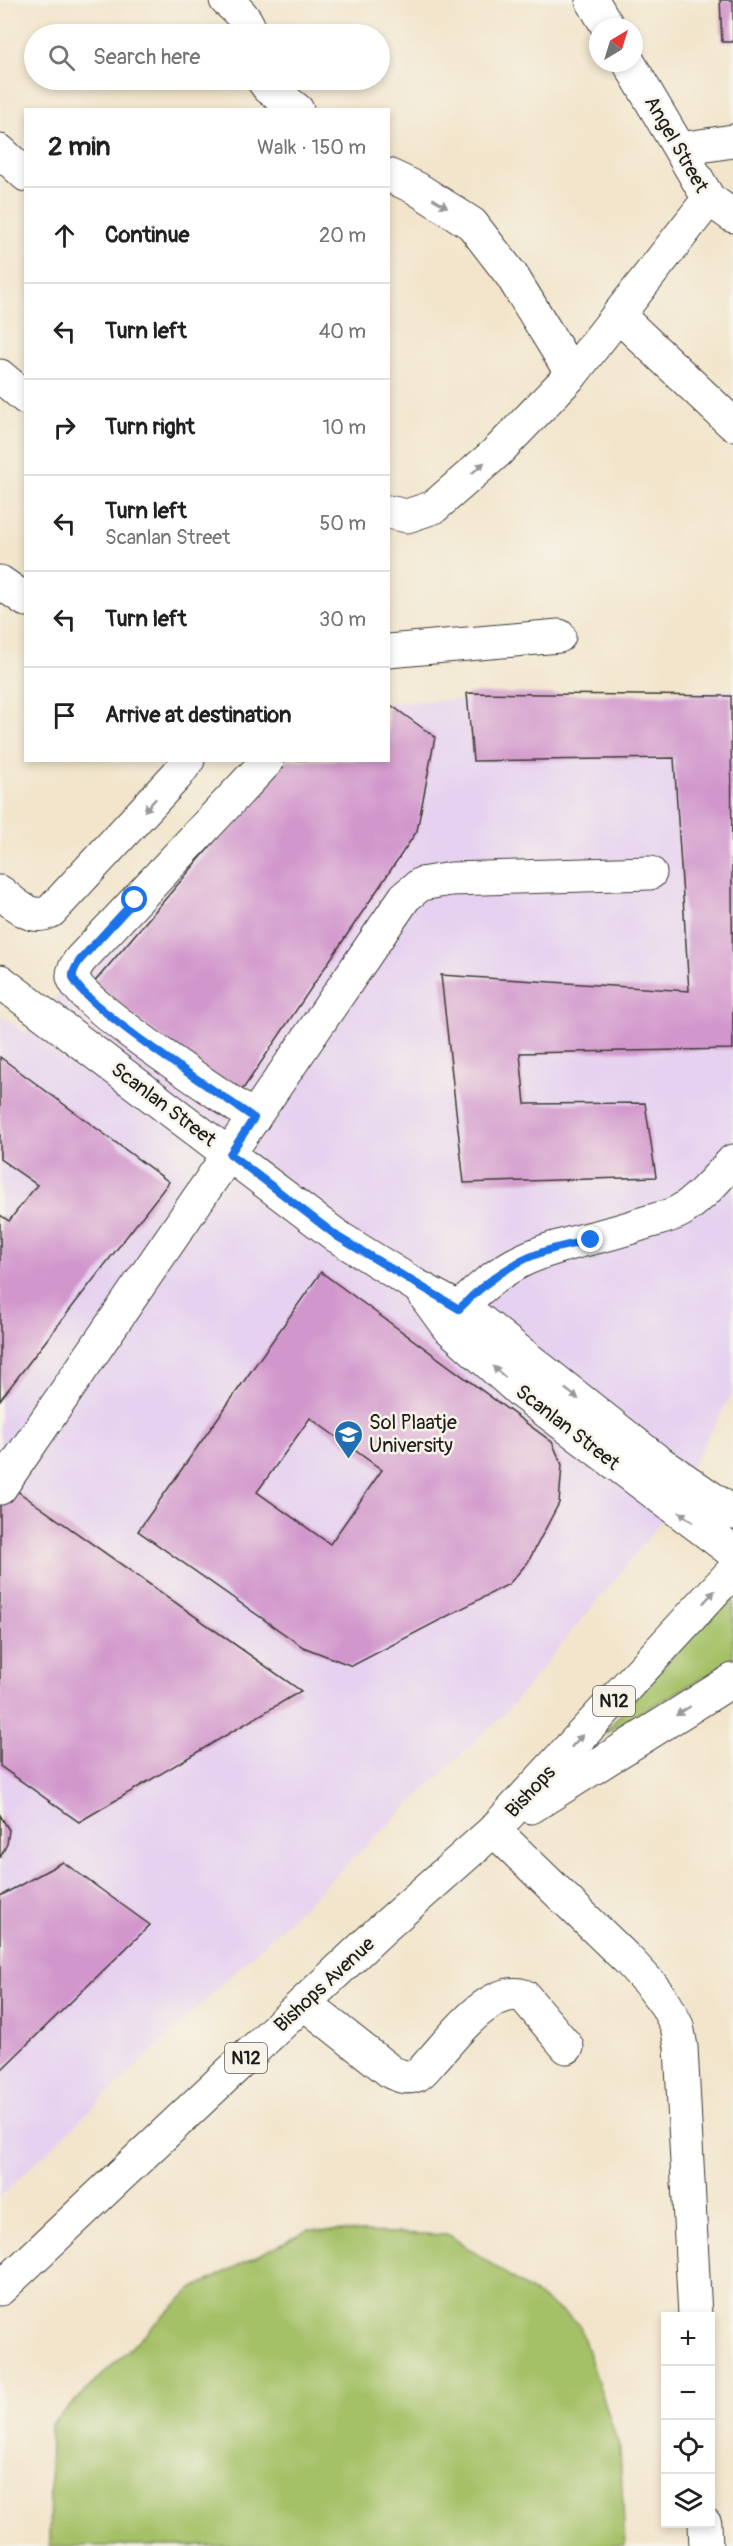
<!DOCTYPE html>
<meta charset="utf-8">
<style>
body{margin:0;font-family:Pangolin,sans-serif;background:#f6f6f6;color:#202124}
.controls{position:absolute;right:18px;bottom:18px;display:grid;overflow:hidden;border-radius:0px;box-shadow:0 3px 9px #0003}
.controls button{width:54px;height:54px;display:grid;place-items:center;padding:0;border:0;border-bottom:2px solid #e0e0e0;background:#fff;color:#202124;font:30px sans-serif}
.compass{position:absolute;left:589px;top:18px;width:54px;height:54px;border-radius:50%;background:#fff;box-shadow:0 3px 9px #0003;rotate:38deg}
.stop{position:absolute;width:18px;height:18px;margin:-14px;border:4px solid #1a73e8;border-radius:50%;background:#fff}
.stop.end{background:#1a73e8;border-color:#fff;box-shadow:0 2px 6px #0008}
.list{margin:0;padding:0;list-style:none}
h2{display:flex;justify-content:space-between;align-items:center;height:78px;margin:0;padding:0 24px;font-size:26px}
h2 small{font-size:20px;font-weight:400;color:#757577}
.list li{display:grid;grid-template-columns:39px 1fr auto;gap:18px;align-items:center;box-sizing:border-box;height:96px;padding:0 24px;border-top:2px solid #e0e0e0}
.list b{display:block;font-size:22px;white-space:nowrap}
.list p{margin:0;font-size:20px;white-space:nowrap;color:#757577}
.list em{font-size:20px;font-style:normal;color:#757577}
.icon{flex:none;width:33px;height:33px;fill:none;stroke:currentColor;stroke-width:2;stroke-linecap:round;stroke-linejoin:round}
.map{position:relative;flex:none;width:733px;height:2546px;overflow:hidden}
.search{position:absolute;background:#fff;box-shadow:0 3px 9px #0003;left:24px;top:24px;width:366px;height:66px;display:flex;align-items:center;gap:15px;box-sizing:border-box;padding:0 21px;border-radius:33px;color:#757577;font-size:22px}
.panel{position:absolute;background:#fff;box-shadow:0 3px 9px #0003;left:24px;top:108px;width:366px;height:654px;border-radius:0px}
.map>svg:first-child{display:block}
</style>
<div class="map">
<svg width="733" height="2546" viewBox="0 0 733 2546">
<rect width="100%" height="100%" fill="#f7f3e8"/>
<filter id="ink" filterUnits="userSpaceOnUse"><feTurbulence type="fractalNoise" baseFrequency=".0167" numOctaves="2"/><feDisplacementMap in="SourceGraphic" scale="12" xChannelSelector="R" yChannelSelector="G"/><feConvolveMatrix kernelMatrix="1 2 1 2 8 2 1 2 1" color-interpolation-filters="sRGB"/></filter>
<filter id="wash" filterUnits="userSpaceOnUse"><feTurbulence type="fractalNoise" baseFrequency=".008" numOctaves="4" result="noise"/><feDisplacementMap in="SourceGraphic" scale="24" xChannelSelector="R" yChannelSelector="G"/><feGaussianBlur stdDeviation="1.35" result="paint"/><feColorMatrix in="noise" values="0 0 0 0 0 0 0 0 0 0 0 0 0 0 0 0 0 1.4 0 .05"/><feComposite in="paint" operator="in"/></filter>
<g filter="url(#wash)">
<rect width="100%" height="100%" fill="#f2e5cc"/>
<path fill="#e6d2f0" d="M733 691V1392L658 1526 508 1710 0 2197V1015L25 1033 264 761 388 760 389 702Z"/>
<g fill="#a5c168" stroke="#606e42" stroke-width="1.5">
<path d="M733 1589V1661L602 1735Z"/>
<path d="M308 2230 449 2235 579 2324 620 2450 625 2546H49L51 2424 192 2289Z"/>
</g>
<g id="blocks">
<g fill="#d196cc" fill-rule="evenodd">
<path d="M720 0H733V42H722Z"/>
<path d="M467 693 731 696 733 1049 520 1053 525 1104 645 1103 656 1177 464 1183 441 975 689 991 674 758 473 761Z"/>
<path d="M388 703 435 737 417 831 239 1095 92 985 284 760H388Z"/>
<path d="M0 1057 169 1182 0 1400V1215L9 1221 37 1185 0 1159Z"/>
<path d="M321 1272 552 1442 562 1465 559 1503 528 1562 509 1584 352 1666 303 1647 138 1531ZM310 1418 382 1470 330 1544 257 1492Z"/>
<path d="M10 1486 301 1691 79 1822 0 1766V1500Z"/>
<path d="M0 1815 9 1830 7 1844 0 1858Z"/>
<path d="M63 1862 150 1925 0 2071V1896Z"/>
</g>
</g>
</g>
<g filter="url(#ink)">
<use href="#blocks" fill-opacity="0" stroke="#3c3a36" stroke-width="1.5"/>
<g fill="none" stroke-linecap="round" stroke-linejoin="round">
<defs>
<g id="minor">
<path d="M226 0C237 10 248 19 251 34"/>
<path d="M592 0 608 27"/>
<path d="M629 63 709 199 733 216"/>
<path d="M263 80 268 87 297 110"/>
<path d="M680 149 733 141"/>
<path d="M0 151 26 175"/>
<path d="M388 175 416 188 472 224 512 276 572 374"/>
<path d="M618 315 733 424"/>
<path d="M0 376 26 398"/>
<path d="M388 512 407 516 434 507 497 452 572 374 709 199"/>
<path d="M0 582 26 600"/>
<path d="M388 651 559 636"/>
<path d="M0 892C15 904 31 922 51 911L177 775 188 760"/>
<path d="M0 981 338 1237 417 1286 478 1319 656 1460 733 1513"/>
<path d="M254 1118C224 1096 80 1005 73 977 72 971 77 965 80 960L268 760"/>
<path d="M426 1297 447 1326 521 1392 733 1552"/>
<path d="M448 1324C470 1293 503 1266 540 1253 572 1241 608 1236 641 1224 653 1220 669 1217 680 1211 700 1199 717 1178 733 1161"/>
<path d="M0 1488 405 897 421 884 451 879 650 873"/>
<path d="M494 1830 629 1961 651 1985 666 2005 677 2026 681 2047 695 2316"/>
<path d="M304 2003 391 2072C400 2076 406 2079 417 2075 423 2072 428 2064 433 2059 453 2037 491 1985 524 1996L567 2047"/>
<path d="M705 2524 706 2546"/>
</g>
<g id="highway">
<path d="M531 1807 733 1680"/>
<path d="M0 2289 381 1930 494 1830 733 1571"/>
</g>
</defs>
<use href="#minor" stroke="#3c3a36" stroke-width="35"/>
<use href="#highway" stroke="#3c3a36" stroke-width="35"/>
<use href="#minor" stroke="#fff" stroke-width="33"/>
<use href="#highway" stroke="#fff" stroke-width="33"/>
</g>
<defs><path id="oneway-solid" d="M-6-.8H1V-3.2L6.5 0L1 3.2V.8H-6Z" transform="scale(1.5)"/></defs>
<g fill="#999">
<use href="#oneway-solid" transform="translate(440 203) rotate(31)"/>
<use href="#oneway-solid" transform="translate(478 468) rotate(-41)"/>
<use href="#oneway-solid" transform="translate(150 805) rotate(133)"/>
<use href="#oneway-solid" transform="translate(499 1372) rotate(-139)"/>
<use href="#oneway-solid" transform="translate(572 1394) rotate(38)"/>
<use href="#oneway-solid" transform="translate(686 1517) rotate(-143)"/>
<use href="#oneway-solid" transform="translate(709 1597) rotate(-47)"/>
<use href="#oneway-solid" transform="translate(683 1711) rotate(148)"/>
<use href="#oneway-solid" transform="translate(577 1741) rotate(-47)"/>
</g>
</g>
<g fill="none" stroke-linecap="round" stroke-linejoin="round" filter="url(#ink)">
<path stroke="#1a73e8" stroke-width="8" d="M135 900 80 960C77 965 72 971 73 977 80 1005 224 1096 254 1118L230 1154 338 1237 459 1309C482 1285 508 1264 540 1253 556 1247 574 1244 591 1240"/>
</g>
<defs>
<symbol id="university-pin" viewBox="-11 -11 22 30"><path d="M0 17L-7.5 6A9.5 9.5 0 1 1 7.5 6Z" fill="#1f6fb2" stroke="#f7f3e8"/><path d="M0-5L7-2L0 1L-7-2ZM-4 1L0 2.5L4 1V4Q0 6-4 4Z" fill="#fff"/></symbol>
</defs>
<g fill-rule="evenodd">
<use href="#university-pin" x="332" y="1418" width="33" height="45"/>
</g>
<g text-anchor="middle" stroke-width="5" stroke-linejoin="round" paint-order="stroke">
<g fill="#f7f3e8" stroke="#5e5c59" stroke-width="1.5">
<rect x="593" y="1686" width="42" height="30" rx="4.5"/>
<rect x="225" y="2043" width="42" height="30" rx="4.5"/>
</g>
<g font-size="18" font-weight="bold" fill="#1c1c1c">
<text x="614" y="1707">N12</text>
<text x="246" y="2064">N12</text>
</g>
<g font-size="20" fill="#1c1c1c" stroke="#f7f3e8">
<text transform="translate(677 144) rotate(60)" y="7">Angel Street</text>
<text transform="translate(164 1104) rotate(37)" y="7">Scanlan Street</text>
<text transform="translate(568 1427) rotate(38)" y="7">Scanlan Street</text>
<text transform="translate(530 1791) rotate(-47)" y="7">Bishops</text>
<text transform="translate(324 1984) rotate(-43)" y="7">Bishops Avenue</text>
</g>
<g font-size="20" fill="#1c1c1c" stroke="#f7f3e8" text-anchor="start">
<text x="369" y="1429">Sol Plaatje<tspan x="369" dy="23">University</tspan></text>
</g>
</g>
</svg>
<div class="controls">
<button>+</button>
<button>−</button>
<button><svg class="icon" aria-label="locate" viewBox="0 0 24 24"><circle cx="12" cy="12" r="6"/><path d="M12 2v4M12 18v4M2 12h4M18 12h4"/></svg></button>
<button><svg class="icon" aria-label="layers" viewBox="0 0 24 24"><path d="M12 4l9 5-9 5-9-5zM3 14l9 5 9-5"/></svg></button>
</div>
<svg class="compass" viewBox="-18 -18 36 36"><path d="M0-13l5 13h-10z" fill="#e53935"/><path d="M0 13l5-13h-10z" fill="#757577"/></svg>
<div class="stop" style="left:135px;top:900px"></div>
<div class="stop end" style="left:591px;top:1240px"></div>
<div class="search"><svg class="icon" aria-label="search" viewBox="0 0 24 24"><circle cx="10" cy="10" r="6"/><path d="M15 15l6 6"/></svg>Search here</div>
<section class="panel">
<h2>2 min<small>Walk · 150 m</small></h2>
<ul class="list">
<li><svg class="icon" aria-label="ahead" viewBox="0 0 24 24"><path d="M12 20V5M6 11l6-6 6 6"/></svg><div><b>Continue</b></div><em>20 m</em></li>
<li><svg class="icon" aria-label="left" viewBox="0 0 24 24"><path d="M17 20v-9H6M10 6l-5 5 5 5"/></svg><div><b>Turn left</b></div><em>40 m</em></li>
<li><svg class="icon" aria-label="right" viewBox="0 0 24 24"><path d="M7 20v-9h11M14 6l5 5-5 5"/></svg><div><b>Turn right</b></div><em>10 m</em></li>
<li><svg class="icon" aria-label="left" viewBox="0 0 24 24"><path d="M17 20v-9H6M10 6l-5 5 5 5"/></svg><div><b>Turn left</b><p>Scanlan Street</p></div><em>50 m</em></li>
<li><svg class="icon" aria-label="left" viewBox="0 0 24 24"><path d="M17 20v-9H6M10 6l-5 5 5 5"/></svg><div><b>Turn left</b></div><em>30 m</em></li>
<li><svg class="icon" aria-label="arrive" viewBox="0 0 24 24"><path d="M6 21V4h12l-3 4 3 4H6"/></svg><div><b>Arrive at destination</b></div></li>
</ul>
</section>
</div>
